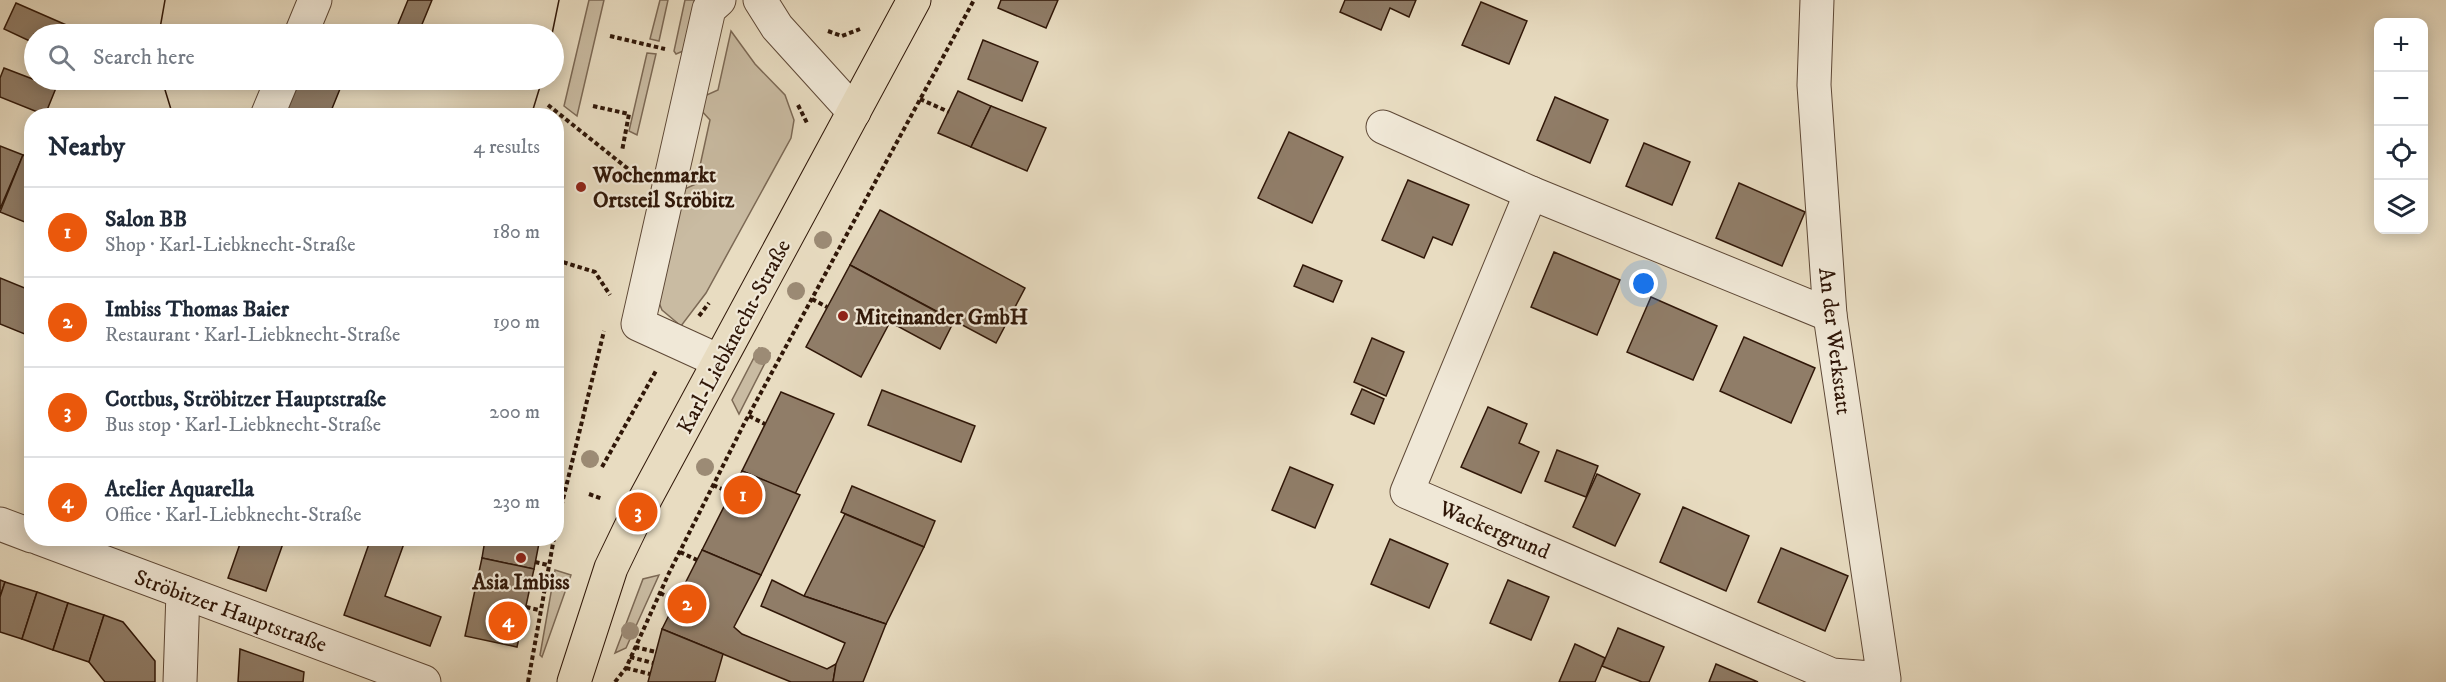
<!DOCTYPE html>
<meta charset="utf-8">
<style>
body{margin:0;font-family:"IM FELL DW Pica",serif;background:#f6f6f7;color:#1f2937}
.controls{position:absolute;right:18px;top:18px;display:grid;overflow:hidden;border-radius:12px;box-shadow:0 3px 15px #0003}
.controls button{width:54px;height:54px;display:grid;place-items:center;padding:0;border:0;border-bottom:2px solid #e0e1e3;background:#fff;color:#1f2937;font:30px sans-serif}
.you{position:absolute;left:1644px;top:284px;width:21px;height:21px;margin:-15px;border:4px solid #fff;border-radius:50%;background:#1a73e8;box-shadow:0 0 0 9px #1a73e833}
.badge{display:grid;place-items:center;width:39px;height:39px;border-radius:50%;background:#ea580c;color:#fff;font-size:20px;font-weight:700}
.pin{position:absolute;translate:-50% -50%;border:3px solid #fff;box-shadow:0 2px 6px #0006}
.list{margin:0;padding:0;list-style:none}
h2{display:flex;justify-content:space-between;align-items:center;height:78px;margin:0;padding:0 24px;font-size:26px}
h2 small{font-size:20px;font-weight:400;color:#747a83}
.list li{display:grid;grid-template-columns:39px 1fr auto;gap:18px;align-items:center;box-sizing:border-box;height:90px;padding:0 24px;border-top:2px solid #e0e1e3}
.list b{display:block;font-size:22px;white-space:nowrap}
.list p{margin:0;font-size:20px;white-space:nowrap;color:#747a83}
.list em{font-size:20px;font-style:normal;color:#747a83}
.icon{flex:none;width:33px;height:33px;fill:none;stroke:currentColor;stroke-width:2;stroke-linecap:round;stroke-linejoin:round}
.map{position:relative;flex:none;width:2446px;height:682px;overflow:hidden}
.search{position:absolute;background:#fff;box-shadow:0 3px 15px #0003;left:24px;top:24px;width:540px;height:66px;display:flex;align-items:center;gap:15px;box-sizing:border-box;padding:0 21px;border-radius:33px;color:#747a83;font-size:22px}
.panel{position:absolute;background:#fff;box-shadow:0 3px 15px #0003;left:24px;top:108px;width:540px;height:438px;border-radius:24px}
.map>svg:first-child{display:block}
</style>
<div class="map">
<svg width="2446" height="682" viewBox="0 0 2446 682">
<rect width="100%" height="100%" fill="#e8dcc1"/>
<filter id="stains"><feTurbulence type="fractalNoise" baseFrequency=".00333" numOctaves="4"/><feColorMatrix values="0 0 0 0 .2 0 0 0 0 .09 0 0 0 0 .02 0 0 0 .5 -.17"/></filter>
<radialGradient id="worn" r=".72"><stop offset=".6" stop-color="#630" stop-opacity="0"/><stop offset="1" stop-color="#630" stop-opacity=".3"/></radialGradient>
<g fill="#c9bba2" stroke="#7c6955" stroke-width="1.5">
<path d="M589 0H604L577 116 564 106Z"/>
<path d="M660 0H668L659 41 650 39Z"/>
<path d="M685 0H700L688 49 676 54 674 51Z"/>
<path d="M731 31 755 64 785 95 794 120 791 138 706 293 681 326 662 310 655 293 680 191 696 184 710 120 699 108 700 98 718 90Z"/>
<path d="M647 53 656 54 637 135 629 131Z"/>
<path d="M759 348 770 353 739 414 732 400Z"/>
<path d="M555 570 571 575 542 657 540 655Z"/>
<path d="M659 575 626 648 615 653 643 579Z"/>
</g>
<g fill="#907d68" stroke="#301708" stroke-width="1.5">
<path d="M408 0H432L418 34H394Z"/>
<path d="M1001 0H1058L1046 28 998 8Z"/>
<path d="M1345 0H1416L1409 17 1390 8 1381 30 1340 12Z"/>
<path d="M1481 2 1527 21 1509 64 1462 45Z"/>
<path d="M16 3 87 34H34V43L4 29Z"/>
<path d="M983 40 1038 62 1022 101 968 79Z"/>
<path d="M4 68 56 88 45 115 0 97V78Z"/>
<path d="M294 80H318L340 89 329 116H289L281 112Z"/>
<path d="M958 91 991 106 971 147 938 133Z"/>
<path d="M1555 97 1608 120 1590 163 1537 140Z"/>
<path d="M991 106 1046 128 1027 171 971 147Z"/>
<path d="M1289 132 1343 157 1312 223 1258 198Z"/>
<path d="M1644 143 1690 162 1672 205 1626 186Z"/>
<path d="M0 146 23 155 0 209Z"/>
<path d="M23 155 32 159V225L0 212Z"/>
<path d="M1408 180 1469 205 1452 245 1433 237 1424 258 1382 240Z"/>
<path d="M1739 183 1805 212 1782 266 1716 238Z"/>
<path d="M880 210 1025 288 996 343 850 265Z"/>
<path d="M1554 252 1620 280 1597 335 1531 307Z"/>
<path d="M850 265 954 321 940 349 890 322 861 377 806 347Z"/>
<path d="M1303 265 1342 281 1333 302 1294 286Z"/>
<path d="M0 278 32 291V337L0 324Z"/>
<path d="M1651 297 1717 326 1693 380 1627 352Z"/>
<path d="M1744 337 1815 368 1791 423 1720 391Z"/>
<path d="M1372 338 1404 352 1386 396 1354 382Z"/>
<path d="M1362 389 1384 399 1374 424 1351 414Z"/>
<path d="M882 390 975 426 961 462 868 425Z"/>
<path d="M781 392 834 414 795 494 742 471Z"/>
<path d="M1488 407 1527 424 1519 443 1539 452 1521 493 1461 467Z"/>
<path d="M1557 450 1598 466 1586 497 1545 481Z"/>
<path d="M1290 467 1333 485 1315 528 1272 510Z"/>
<path d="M742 471 800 495 761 575 702 550Z"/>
<path d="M1597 474 1640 494 1615 546 1573 527Z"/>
<path d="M852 486 935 521 924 547 841 512Z"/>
<path d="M1683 507 1749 536 1726 591 1660 562Z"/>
<path d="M845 514 924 547 886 624 804 596Z"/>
<path d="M242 538H285L266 591 228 578Z"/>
<path d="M371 538H406L385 596 441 617 430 646 344 615Z"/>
<path d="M510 538H540L534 569 482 558 485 540 508 545Z"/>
<path d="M1390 539 1448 564 1429 608 1371 584Z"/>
<path d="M1781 548 1848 576 1825 631 1758 602Z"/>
<path d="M702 550 761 575 734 627 742 634 827 669 836 664 833 682H791L662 629Z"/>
<path d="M482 558 534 569 517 647 465 636Z"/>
<path d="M0 580 5 582 0 597Z"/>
<path d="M772 580 804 596 886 624 863 682H833L836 664 845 643 761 606Z"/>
<path d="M1508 580 1549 597 1531 640 1490 623Z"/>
<path d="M5 582 37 592 22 639 0 632V597Z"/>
<path d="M37 592 68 603 53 650 22 639Z"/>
<path d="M68 603 104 615 89 662 53 650Z"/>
<path d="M104 615 123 622 155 661V682H105L89 662Z"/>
<path d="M1618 628 1664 647 1649 682H1642L1602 666Z"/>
<path d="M662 629 723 654 715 682H648Z"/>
<path d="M1575 644 1605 658 1595 682H1559Z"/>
<path d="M240 649 304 672 303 682H238Z"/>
<path d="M1716 664 1758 682H1709Z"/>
</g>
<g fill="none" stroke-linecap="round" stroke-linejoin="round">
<defs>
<g id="minor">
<path d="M719 0 709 9 638 324 719 361"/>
<path d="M760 0 777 27 854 112"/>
<path d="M301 34 315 0"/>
<path d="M267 116 282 80"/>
<path d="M1383 127 1531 193 1830 315"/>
<path d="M1531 193 1407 492 1832 675 1884 679 1830 315 1814 85 1817 0"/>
<path d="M0 524 32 536"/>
<path d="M39 538 424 682"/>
<path d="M180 682 183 592"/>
</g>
<path id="major" d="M574 682 611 568 638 512 914 0"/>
</defs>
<use href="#minor" stroke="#5e4836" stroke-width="35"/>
<use href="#major" stroke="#301708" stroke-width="35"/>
<g stroke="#301708" stroke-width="4" stroke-dasharray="4.5 3" stroke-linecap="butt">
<path d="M828 31 842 36 860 29"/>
<path d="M610 36 665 49"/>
<path d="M920 99 949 112"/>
<path d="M548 105 637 176"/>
<path d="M798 105 808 125"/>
<path d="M593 106 629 114 622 151"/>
<path d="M556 260 595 272 610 295"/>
<path d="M812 299 827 307"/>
<path d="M699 316 709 303"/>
<path d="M749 416 765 424"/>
<path d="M602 467 657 369"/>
<path d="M713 485 731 493"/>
<path d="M589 494 603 499"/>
<path d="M556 528 604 331"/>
<path d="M680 552 697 560"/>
<path d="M535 562 548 565"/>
<path d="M660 593 676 601"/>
<path d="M526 607 539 610"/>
<path d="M635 647 656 652"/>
<path d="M630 657 653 663"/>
<path d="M626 668 650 674"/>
<path d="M528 682 554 538"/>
<path d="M615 682 626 668 669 573 745 422 974 0"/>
</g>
<use href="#minor" stroke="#f0e8d7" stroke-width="33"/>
<use href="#major" stroke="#e8dcc1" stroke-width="33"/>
<g stroke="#301708" stroke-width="1.5">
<path d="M159 34 165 0"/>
<path d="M552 34 559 0"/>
<path d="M162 80 173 116"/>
<path d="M531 116 542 80"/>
</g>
</g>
<g fill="#9c8b75">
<circle cx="823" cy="240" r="9"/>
<circle cx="796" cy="291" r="9"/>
<circle cx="762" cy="356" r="9"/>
<circle cx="590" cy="459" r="9"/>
<circle cx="705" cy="467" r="9"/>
<circle cx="630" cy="631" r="9"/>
</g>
<g fill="#8f2418" stroke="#f0e8d7" stroke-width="2">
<circle cx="581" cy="187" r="6"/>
<circle cx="843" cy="316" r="6"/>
<circle cx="521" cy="558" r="6"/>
</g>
<g text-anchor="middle" stroke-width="4.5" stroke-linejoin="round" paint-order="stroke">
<g font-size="22" font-weight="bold" fill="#301708" stroke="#f0e8d7" text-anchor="start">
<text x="593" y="182">Wochenmarkt<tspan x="593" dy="25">Ortsteil Ströbitz</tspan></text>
<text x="855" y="324">Miteinander GmbH</text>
<text x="521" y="589" text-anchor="middle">Asia Imbiss</text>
</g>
<g font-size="22" fill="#301708" stroke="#f0e8d7">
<text transform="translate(733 336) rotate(-62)" y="8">Karl-Liebknecht-Straße</text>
<text transform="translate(1836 341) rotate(83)" y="8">An der Werkstatt</text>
<text transform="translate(1495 529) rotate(23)" y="8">Wackergrund</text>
<text transform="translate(231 610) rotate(20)" y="8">Ströbitzer Hauptstraße</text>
</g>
</g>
<rect width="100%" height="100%" filter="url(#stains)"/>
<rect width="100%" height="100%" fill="url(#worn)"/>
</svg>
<div class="controls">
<button>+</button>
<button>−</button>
<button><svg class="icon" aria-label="locate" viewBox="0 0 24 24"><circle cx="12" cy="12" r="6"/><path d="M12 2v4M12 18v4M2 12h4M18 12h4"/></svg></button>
<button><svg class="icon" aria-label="layers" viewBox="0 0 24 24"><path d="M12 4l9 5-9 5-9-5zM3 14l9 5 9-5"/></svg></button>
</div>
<div class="you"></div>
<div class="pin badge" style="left:743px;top:495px">1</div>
<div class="pin badge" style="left:687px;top:604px">2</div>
<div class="pin badge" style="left:638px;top:512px">3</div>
<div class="pin badge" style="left:508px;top:621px">4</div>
<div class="search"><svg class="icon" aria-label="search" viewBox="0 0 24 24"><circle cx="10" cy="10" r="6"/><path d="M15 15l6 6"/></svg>Search here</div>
<section class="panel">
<h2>Nearby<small>4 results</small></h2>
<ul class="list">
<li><span class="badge">1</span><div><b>Salon BB</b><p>Shop · Karl-Liebknecht-Straße</p></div><em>180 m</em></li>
<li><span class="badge">2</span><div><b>Imbiss Thomas Baier</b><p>Restaurant · Karl-Liebknecht-Straße</p></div><em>190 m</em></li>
<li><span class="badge">3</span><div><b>Cottbus, Ströbitzer Hauptstraße</b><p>Bus stop · Karl-Liebknecht-Straße</p></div><em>200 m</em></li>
<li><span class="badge">4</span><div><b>Atelier Aquarella</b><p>Office · Karl-Liebknecht-Straße</p></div><em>230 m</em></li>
</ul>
</section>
</div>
